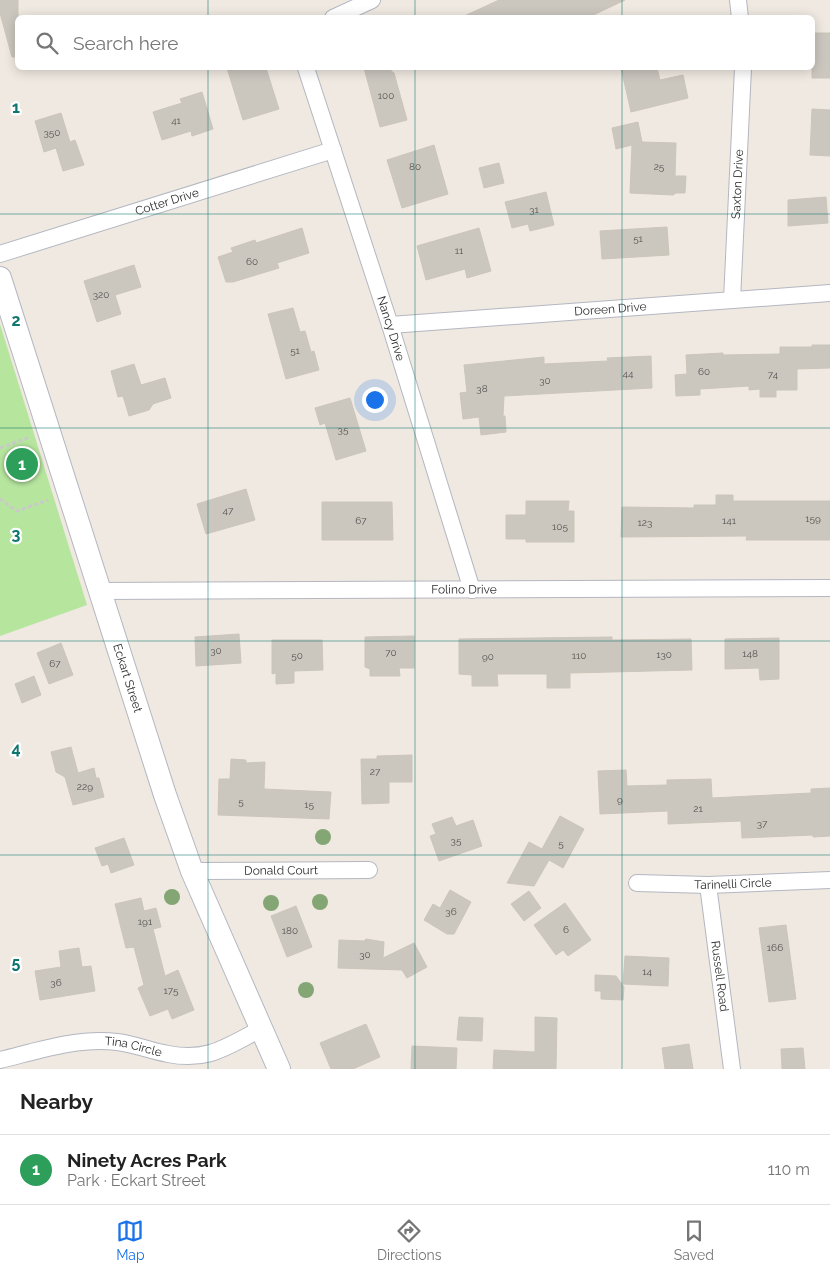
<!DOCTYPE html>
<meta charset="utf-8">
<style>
body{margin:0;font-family:Raleway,sans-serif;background:#f2f2f2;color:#222}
.you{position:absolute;left:374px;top:399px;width:18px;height:18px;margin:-12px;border:4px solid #fff;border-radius:50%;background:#1a73e8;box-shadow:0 0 0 8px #1a73e833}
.badge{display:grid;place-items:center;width:32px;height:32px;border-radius:50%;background:#1a73e8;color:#fff;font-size:16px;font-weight:700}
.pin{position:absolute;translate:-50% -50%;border:2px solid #fff;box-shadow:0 1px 5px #0006}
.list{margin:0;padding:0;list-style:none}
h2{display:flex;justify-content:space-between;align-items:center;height:65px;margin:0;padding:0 20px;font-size:21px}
h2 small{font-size:16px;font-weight:400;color:#767676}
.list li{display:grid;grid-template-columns:32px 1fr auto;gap:15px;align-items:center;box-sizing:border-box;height:70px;padding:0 20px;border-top:1px solid #e0e0e0}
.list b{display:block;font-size:19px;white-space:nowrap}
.list p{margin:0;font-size:16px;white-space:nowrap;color:#767676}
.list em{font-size:16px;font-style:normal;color:#767676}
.icon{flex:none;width:28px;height:28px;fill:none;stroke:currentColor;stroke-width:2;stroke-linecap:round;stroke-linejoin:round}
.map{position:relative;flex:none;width:830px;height:1069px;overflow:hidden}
.search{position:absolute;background:#fff;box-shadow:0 2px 12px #0003;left:15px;right:15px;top:15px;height:55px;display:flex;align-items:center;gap:12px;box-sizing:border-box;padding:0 18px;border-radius:8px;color:#767676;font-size:19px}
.sheet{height:135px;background:#fff}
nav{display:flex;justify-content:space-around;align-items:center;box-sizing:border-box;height:70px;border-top:1px solid #e0e0e0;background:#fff;font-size:14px;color:#767676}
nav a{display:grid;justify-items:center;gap:2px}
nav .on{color:#1a73e8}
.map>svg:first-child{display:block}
</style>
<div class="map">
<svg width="830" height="1069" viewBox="0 0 830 1069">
<rect width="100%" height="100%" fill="#efe9e1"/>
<path fill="#b6e59e" d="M0 324 87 605 0 636Z"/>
<g fill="#cbc7bf" stroke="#cbc5ba">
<path d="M0 0H18V57H12L0 13Z"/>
<path d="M499 0H625L587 18H460Z"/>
<rect x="812" y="33" width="18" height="45"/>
<path d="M227 68H266L279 109 243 120Z"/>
<path d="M364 68H390L391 71 394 73 407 120 380 127Z"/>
<path d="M621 68H657L660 80 683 75 688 98 631 112Z"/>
<path d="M202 92 213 129 192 136 191 131 162 140 153 112 182 103 180 99Z"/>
<path d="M812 109 830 110V156L810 155Z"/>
<path d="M61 113 70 142 75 140 84 165 63 171 56 148 44 152 35 121Z"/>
<path d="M638 122 642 142 676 143 675 176H686L685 193H676L673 195 630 193 632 145 616 149 612 128Z"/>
<path d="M434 145 448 194 402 208 387 160Z"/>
<path d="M499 163 504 183 484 188 479 168Z"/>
<path d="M546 192 554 225 530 231 528 224 512 228 505 202Z"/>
<path d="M826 197 828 223 788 226V200Z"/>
<path d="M667 227 669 255 602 259 600 231Z"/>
<path d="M302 228 309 253 277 263 279 268 233 282H226L218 257 233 252 231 248 255 240 256 243Z"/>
<path d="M479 228 491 271 467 278 465 269 426 280 417 246Z"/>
<path d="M134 265 141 287 115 295 121 314 97 322 84 281Z"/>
<path d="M293 308 300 332 305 331 311 352 314 351 319 370 286 379 268 314Z"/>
<path d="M812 345H830V368L797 369V390H776V397H760V389L749 390V386L700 389V395L676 396 675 375 687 374 686 355 723 353V355L780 354V347H812Z"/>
<path d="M651 356 652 388 504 396 503 416H505L506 432 481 435 479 417 463 419 460 393 467 392 464 365 544 357V364L608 361 607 358Z"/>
<path d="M134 364 141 385 165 378 171 398 153 404 149 410 129 416 123 396 118 397 111 371Z"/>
<path d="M350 398 366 451 336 460 325 423 320 425 315 408Z"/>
<path d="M246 489 255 520 206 534 197 504Z"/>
<path d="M716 495H733V501H830V540H746L747 536 621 537 622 507 694 508V505H716Z"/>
<path d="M526 501H569L568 511H574V542H526V539H506V515H526Z"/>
<path d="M322 502H392L393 540H322Z"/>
<path d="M239 634 241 663 196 666 195 637Z"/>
<path d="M414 636V668H399L400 676H370V669L365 667V637Z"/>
<path d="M612 637V640L691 639 692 670 570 673V688H547V674H497L498 686H472V675L459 674V639Z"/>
<path d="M779 638V679L760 680 759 668 725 669V639Z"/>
<path d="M272 640H322L323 670 294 671V683L276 684V673L272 674Z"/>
<path d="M61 643 73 675 49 684 37 653Z"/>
<path d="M34 676 41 695 22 703 15 684Z"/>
<path d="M71 747 78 773 94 768 96 778H99L104 797 73 805 65 777 56 772 51 752Z"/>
<path d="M412 755V782H389V803L362 804 361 759H377V756Z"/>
<path d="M231 759 246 760V763L265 762 264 789 331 792 329 819 218 815 219 779H230Z"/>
<path d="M626 770 627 786 667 785V780L711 779 712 798 811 793V789L830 788V836L813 837V835L742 838 741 821 668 824V811L600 814 598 771Z"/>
<path d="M560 816 584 829 563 868 549 860 534 886 507 883 529 842 542 849Z"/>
<path d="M452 817 456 826 473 820 482 846 439 861 430 836 436 834 432 824Z"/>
<path d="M124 838 134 865 111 873 108 864 102 866 95 848Z"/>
<path d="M450 890 471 902 454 934H447L424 920 433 904 440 908Z"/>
<path d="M529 891 541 908 524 921 511 904Z"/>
<path d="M141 898 144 911 156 908 161 927 153 929 165 976 178 970 194 1010 172 1019 168 1009 150 1016 138 988 144 985 134 947 126 948 115 904Z"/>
<path d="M565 903 591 940 568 956 563 950 556 955 534 925Z"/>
<path d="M296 906 312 947 287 957 271 916Z"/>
<path d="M786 925 796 999 769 1002 759 928Z"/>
<path d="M366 939 384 942 383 958 414 943 427 967 407 978 402 970 338 968 339 940 364 941Z"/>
<path d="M79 948 82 967 91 966 95 991 40 1000 35 971 61 967 59 951Z"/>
<path d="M625 956 669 958 668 986 623 984Z"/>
<path d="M595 975 616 976 624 987 623 1000 601 999V991H595Z"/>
<path d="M459 1017 483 1018 482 1041 457 1040Z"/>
<path d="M535 1017 557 1018 556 1069H493L494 1050 535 1052Z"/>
<path d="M366 1024 380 1057 353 1069H331L320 1043Z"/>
<path d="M689 1044 693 1069H665L662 1048Z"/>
<path d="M412 1046 457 1048 456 1069H411Z"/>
<path d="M803 1048 805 1069H782L781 1049Z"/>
</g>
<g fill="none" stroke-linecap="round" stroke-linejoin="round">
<defs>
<g id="street">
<path d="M738 0 740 18"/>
<path d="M333 18 372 0"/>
<path id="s1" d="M306 68 390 325 472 590"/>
<path id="s2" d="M0 254 333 150"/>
<path id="s3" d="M732 300 743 68"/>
<path id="s4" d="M390 325 830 293"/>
<path id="s5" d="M99 591 830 588"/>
<path id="s6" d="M192 871 369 870"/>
<path id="s7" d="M637 883 708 885 830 880"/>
<path id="s8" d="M708 885 732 1069"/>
<path id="s9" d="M0 1060C37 1051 78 1037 117 1042 134 1044 151 1051 168 1054 209 1062 227 1046 261 1029"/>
</g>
<g id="secondary">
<path id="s10" d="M0 278 165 795 192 871 279 1069"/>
</g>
</defs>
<use href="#street" stroke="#b4b7c1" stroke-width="18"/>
<use href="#secondary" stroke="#b4b7c1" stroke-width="24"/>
<g stroke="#c9c9c9" stroke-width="3" stroke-dasharray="4 2.5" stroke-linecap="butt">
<path d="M0 448 30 437"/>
<path d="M0 499 17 511 48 500"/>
</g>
<use href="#street" stroke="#fff" stroke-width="16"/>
<use href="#secondary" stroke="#fff" stroke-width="22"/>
</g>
<g fill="#84a574">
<circle cx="323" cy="837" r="8"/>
<circle cx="172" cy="897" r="8"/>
<circle cx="320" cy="902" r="8"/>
<circle cx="271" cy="903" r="8"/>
<circle cx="306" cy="990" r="8"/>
</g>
<path fill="none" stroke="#0f766e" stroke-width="1" stroke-opacity="0.55" d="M208 0V18M415 0V18M622 0V18M208 68V1069M415 68V1069M622 68V1069M0 214H830M0 428H830M0 641H830M0 855H830"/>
<g text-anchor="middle" stroke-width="4.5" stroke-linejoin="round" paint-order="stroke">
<g font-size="10" fill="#555452">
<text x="386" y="99">100</text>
<text x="176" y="124">41</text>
<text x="52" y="136">350</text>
<text x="415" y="170">80</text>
<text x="659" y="170">25</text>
<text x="534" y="213">31</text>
<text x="638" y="242">51</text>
<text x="459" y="254">11</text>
<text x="252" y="265">60</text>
<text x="101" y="298">320</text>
<text x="295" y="354">51</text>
<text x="704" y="375">60</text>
<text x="628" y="377">44</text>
<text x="773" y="378">74</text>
<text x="545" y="384">30</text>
<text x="482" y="392">38</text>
<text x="343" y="433">35</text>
<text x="228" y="514">47</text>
<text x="813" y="522">159</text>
<text x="361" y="524">67</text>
<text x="729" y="524">141</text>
<text x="645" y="526">123</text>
<text x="560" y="530">105</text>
<text x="216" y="654">30</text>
<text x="391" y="656">70</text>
<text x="750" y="657">148</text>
<text x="664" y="658">130</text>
<text x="297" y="659">50</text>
<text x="579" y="659">110</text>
<text x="488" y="660">90</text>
<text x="55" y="667">67</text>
<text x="375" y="775">27</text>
<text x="85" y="790">229</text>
<text x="620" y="803">9</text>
<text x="241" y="805">5</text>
<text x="309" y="808">15</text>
<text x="698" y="812">21</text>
<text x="762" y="827">37</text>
<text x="456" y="844">35</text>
<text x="561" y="847">5</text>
<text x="451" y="915">36</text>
<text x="145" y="925">191</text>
<text x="566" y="933">6</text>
<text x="290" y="934">180</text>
<text x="775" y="951">166</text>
<text x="365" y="958">30</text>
<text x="647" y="975">14</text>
<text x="56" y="986">36</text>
<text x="171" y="994">175</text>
</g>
<g font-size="12" fill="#2e2e2e" stroke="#fff">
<text dy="4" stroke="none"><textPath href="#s3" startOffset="116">Saxton Drive</textPath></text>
<text dy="4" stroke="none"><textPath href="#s2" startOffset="175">Cotter Drive</textPath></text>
<text dy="4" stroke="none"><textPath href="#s4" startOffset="221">Doreen Drive</textPath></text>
<text dy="4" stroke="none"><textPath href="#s1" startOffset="274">Nancy Drive</textPath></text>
<text dy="4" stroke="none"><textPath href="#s5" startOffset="365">Folino Drive</textPath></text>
<text dy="4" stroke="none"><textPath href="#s10" startOffset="420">Eckart Street</textPath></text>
<text dy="4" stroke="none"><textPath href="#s6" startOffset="89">Donald Court</textPath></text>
<text dy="4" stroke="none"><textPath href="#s7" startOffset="96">Tarinelli Circle</textPath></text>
<text dy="4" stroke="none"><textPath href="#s8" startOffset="92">Russell Road</textPath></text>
<text dy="4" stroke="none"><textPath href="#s9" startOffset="136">Tina Circle</textPath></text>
</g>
</g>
<g font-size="16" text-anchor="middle" font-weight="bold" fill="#0f766e" stroke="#fff" stroke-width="4.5" stroke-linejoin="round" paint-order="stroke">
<text x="16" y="113">1</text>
<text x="16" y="326">2</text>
<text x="16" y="540">3</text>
<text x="16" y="754">4</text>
<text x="16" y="968">5</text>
</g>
</svg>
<div class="you"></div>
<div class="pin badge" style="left:22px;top:464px;background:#2e9e5b">1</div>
<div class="search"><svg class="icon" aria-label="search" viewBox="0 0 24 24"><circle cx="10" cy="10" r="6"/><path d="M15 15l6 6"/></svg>Search here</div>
</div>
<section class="sheet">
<h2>Nearby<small></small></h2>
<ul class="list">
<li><span class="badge" style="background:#2e9e5b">1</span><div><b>Ninety Acres Park</b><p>Park · Eckart Street</p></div><em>110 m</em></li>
</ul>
</section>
<nav>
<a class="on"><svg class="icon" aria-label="map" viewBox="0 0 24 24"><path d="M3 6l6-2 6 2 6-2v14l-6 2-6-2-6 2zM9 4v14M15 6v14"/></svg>Map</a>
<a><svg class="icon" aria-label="directions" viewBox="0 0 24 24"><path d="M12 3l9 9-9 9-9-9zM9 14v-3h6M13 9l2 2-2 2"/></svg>Directions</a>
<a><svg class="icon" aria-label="saved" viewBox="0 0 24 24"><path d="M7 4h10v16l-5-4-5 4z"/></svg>Saved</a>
</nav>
